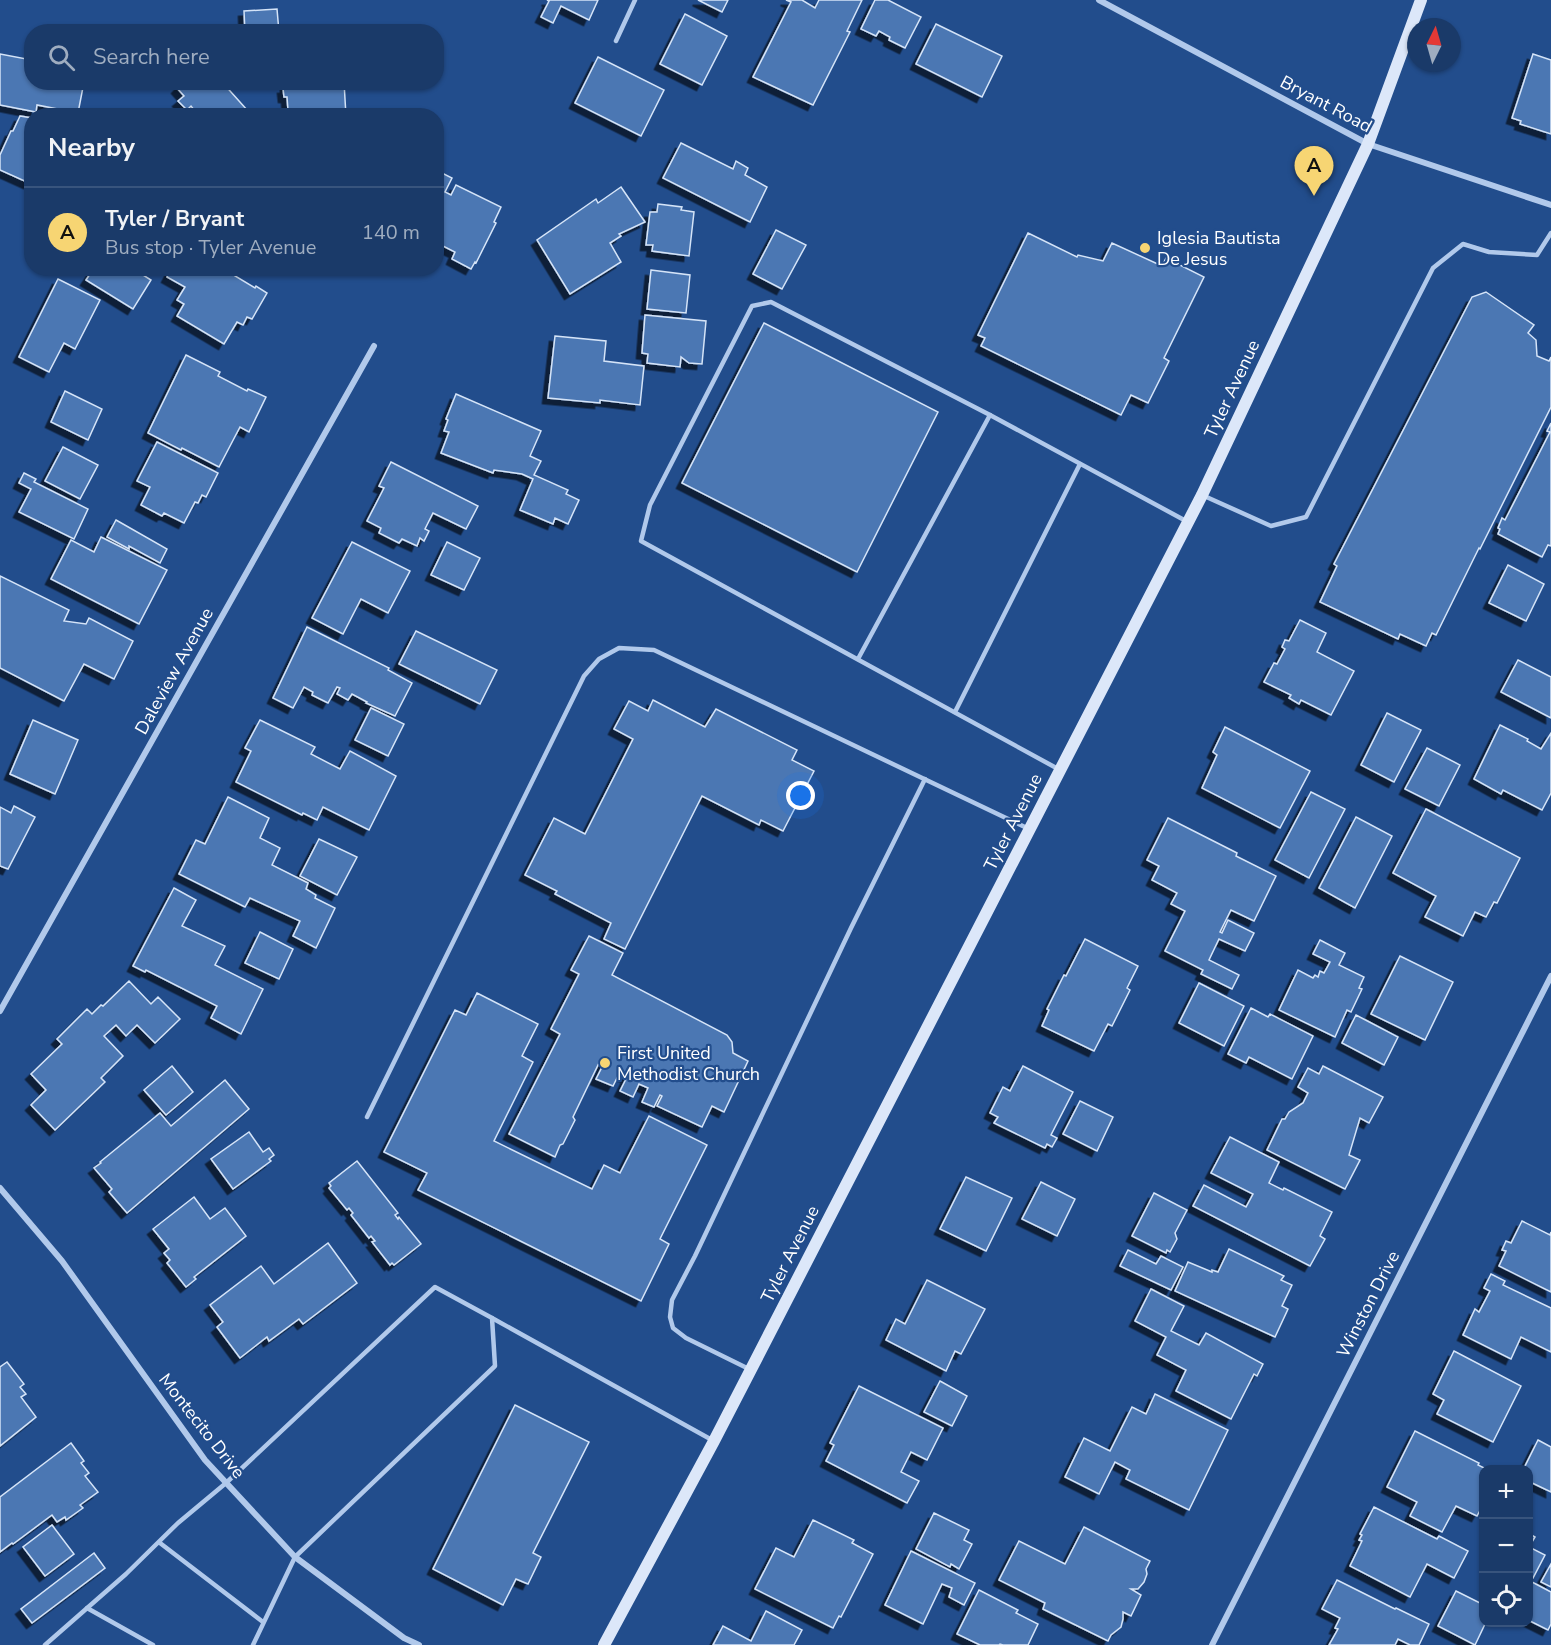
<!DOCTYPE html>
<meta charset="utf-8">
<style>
body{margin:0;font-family:"Nunito Sans",sans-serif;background:#274571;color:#f1f3f6}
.controls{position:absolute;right:18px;bottom:18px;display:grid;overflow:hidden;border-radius:12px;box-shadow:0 2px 4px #0004}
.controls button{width:54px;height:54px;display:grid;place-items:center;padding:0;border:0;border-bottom:2px solid #38547d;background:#1a3a69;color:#f1f3f6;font:30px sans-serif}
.compass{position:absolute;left:1407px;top:18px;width:54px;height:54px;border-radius:50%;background:#1a3a69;box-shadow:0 2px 4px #0004;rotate:5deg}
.you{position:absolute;left:801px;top:796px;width:21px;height:21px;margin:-15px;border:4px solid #fff;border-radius:50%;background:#1a73e8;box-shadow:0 0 0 9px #1a73e833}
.badge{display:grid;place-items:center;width:39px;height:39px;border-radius:50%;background:#f7d573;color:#111;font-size:20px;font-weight:700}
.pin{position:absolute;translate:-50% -50px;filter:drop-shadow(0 2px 3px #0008)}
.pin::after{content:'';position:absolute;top:32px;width:21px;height:18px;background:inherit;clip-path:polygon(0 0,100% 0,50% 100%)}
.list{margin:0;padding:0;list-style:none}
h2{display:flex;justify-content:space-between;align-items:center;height:78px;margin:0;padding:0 24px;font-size:26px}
h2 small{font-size:20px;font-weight:400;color:#9fadc0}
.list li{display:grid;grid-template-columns:39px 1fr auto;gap:18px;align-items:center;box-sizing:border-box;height:90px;padding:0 24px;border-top:2px solid #38547d}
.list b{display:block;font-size:22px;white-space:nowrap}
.list p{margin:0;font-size:20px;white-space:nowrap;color:#9fadc0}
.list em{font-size:20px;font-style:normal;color:#9fadc0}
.icon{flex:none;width:33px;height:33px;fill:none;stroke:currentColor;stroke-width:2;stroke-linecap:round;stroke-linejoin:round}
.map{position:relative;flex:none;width:1551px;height:1645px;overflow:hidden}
.search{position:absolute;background:#1a3a69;box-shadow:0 2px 4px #0004;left:24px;top:24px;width:420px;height:66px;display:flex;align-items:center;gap:15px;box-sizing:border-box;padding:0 21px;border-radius:24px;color:#9fadc0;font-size:22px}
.panel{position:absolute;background:#1a3a69;box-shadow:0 2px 4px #0004;left:24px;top:108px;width:420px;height:168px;border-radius:24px}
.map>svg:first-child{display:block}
</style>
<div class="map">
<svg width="1551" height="1645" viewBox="0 0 1551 1645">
<defs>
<filter id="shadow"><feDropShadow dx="-5.5" dy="5.5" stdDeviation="0" flood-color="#0009"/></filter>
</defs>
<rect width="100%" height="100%" fill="#224d8c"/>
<g fill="#4b77b3" stroke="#d5e4f8" stroke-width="1.5" filter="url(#shadow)">
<path d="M547 0H598L589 20 561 6 553 23 541 17 549 1Z"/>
<path d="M698 0H728L722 12Z"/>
<path d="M786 0H802L815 8 819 0H862L847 31 850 32 813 105 753 77 791 2Z"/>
<path d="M875 0H888L921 17 905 48 889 40 890 37 879 31 876 36 861 29Z"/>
<path d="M277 9 279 32H245L244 11Z"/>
<path d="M685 14 727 36 702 85 660 64Z"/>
<path d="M936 24 1002 56 982 97 916 64Z"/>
<path d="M0 54 32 60V82H84L78 113 37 105 36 112 0 105Z"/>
<path d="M1533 54 1551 60V134L1520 124 1521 121 1512 118Z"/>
<path d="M598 57 664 90 641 136 575 103Z"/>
<path d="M183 82H222L248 111 246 113 248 116H199L191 106 187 110 178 101 184 96 177 88Z"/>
<path d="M286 82H344L346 116H315L314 109 288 110 287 97H284L283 88H286Z"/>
<path d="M20 116 32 118V177L29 183 0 170V155L11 131H13Z"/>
<path d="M681 143 733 169 736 161 748 168 745 175 767 187 750 222 663 178Z"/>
<path d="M436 170 452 178 445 192 451 195 456 185 501 207 494 222 496 223 476 263 475 262 471 269 452 259 455 252 439 244 441 242 436 240Z"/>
<path d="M621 187 645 222 619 234 621 236 610 243 621 262 570 294 537 240 596 199 598 203Z"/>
<path d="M658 204 682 207 681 210 694 212 689 256 652 251 653 245H646L650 212H657Z"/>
<path d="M776 230 806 245 782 289 753 274Z"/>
<path d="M1028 233 1077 257 1078 255 1103 261 1112 243 1162 266 1166 258 1204 277 1164 358 1169 361 1148 403 1131 395 1121 415 981 346 985 338 978 335Z"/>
<path d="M94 268H132L151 280 133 309 86 280Z"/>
<path d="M172 268H222L255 288 256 286 267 293 252 319 247 317 243 325 237 322 224 344 177 316 184 304 177 300 185 287 167 277Z"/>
<path d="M651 270 690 275 686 313 647 309Z"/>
<path d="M58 279 100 300 75 349 64 343 49 372 19 357Z"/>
<path d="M1486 292 1534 325 1528 333 1536 340 1537 356 1549 361 1551 357V407L1480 549 1479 548 1436 635 1432 633 1426 646 1400 634 1398 639 1320 602 1337 566 1334 564 1472 297Z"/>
<path d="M645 315 706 321 702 364 689 363 681 357 680 367 647 363 648 354 642 353Z"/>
<path d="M764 323 938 412 857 572 682 483Z"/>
<path d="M555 336 606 341 604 361 644 366 640 405 600 400V403L548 398Z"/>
<path d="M186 355 220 372 218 376 247 391 248 389 266 397 249 432 240 427 219 467 182 448 181 450 148 433Z"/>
<path d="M65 391 102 409 88 440 51 422Z"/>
<path d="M456 394 541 431 530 456 541 461 534 475 568 490 566 494 579 500 568 524 555 518 553 524 520 510 533 479 522 474 494 470 493 473 441 453 449 432 444 431 448 420 446 419Z"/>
<path d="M1551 423V546L1548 545 1542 557 1498 534 1500 529 1498 528 1502 518 1505 520 1550 432 1547 431Z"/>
<path d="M157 442 218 473 206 497 202 495 198 503 195 502 184 523 164 513 162 516 141 505 150 487 137 481Z"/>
<path d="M63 447 98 465 80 499 45 481Z"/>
<path d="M391 462 478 506 466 529 433 513 425 529 429 531 424 541 420 538 417 546 402 539 399 543 379 533 381 528 367 521 384 488 379 486Z"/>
<path d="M24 473 36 479 34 482 88 509 74 539 19 512 31 489 19 483Z"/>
<path d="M116 520 167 549 160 563 129 546V549L107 537Z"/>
<path d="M101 537 167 570 139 624 51 579 71 540 94 552Z"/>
<path d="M352 542 410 571 388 613 361 599 343 634 312 618Z"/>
<path d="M447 542 480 558 464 590 431 575Z"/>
<path d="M1508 565 1544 584 1526 621 1489 603Z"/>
<path d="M0 576 69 610 64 621 86 624 89 618 133 641 114 679 84 664 64 701 0 668Z"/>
<path d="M1300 620 1326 633 1317 652 1354 671 1331 715 1301 700 1299 704 1289 698 1291 695 1264 682 1274 663 1277 664 1285 649 1282 647 1285 640 1289 641Z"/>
<path d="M307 627 389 668 388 670 412 683 395 716 366 703 367 702 352 694 348 700 337 694 340 688 337 687 328 703 312 695 313 692 304 687 293 708 273 698Z"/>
<path d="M416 631 497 670 480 704 399 664Z"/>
<path d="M1518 660 1551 677V718L1501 692Z"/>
<path d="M653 700 705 727 716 709 797 750 792 760 814 771 783 831 761 820 759 825 702 796 625 949 604 939 611 923 555 894 557 891 525 875 554 818 585 834 633 739 614 729 629 701 648 711Z"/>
<path d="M371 708 404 724 388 756 355 740Z"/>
<path d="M1387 713 1421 730 1394 782 1361 765Z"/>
<path d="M33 720 78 740 55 794 10 774Z"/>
<path d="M260 720 315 747 311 754 340 769 350 751 396 776 369 830 323 807 317 820 303 813 302 815 236 782 251 751 245 748Z"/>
<path d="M1500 725 1528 739 1527 741 1541 749 1551 733V793L1542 810 1503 790 1501 794 1474 779Z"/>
<path d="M1225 727 1310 771 1280 828 1202 788 1217 755 1213 752Z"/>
<path d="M1427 748 1460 765 1439 806 1405 789Z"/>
<path d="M1311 792 1345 809 1309 878 1275 860Z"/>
<path d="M228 797 269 818 260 838 280 848 272 865 308 883 306 889 316 895 315 898 335 908 316 948 293 936 300 921 250 898 245 907 179 874 196 840 205 844Z"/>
<path d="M14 806 35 817 8 869 0 866V807L11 813Z"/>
<path d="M1426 809 1520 858 1497 903 1494 902 1486 917 1475 912 1463 936 1425 917 1436 896 1393 873Z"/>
<path d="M1356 817 1392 836 1355 908 1319 888Z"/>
<path d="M1168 818 1237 853 1236 856 1276 876 1254 921 1231 910 1220 932 1222 933 1228 920 1254 933 1245 951 1219 939 1209 960 1239 975 1232 989 1201 974 1203 970 1165 951 1185 911 1171 904 1177 893 1152 880 1159 866 1147 860Z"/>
<path d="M319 839 357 857 337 895 300 876Z"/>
<path d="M174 888 196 900 182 926 225 946 215 965 263 989 241 1034 211 1018 217 1006 146 970 145 972 133 966Z"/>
<path d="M260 932 293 949 279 979 245 963Z"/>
<path d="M589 936 623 953 612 975 727 1035 732 1042 733 1053 748 1061 724 1112 712 1106 702 1127 657 1106 662 1096 660 1095 654 1107 642 1102 648 1088 639 1084 633 1097 620 1091 627 1077 619 1074 613 1086 596 1079 603 1065 599 1063 573 1117 575 1120 563 1144 560 1145 555 1157 509 1134 560 1034 551 1029 579 974 571 970Z"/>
<path d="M1085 939 1138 966 1127 988 1130 990 1112 1026 1108 1024 1094 1051 1042 1026 1049 1010 1047 1009 1064 975 1066 976Z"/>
<path d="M1320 940 1345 953 1339 965 1364 977 1359 988 1362 989 1351 1012 1347 1010 1335 1037 1279 1010 1298 970 1313 978 1315 975 1318 977 1320 971 1324 973 1330 962 1313 954Z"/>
<path d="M1400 956 1453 982 1425 1040 1371 1014Z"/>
<path d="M129 981 151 1004 158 997 180 1019 155 1043 137 1025 126 1036 116 1025 104 1036 123 1056 101 1078 105 1082 55 1130 31 1105 46 1090 31 1074 62 1044 57 1039 87 1009 92 1014 101 1005 103 1006Z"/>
<path d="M1199 983 1244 1006 1224 1046 1179 1023Z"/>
<path d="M477 993 538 1024 522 1056 533 1062 494 1141 592 1189 604 1165 620 1173 649 1116 707 1145 660 1239 669 1244 641 1301 418 1190 427 1173 384 1152 455 1010 466 1015Z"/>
<path d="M1251 1008 1268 1017 1270 1014 1313 1036 1292 1079 1249 1057 1246 1063 1228 1054Z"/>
<path d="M1356 1015 1398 1037 1384 1065 1342 1043Z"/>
<path d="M172 1066 193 1092 166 1115 144 1090Z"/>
<path d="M1023 1066 1073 1092 1051 1135 1057 1138 1052 1147 1047 1144 1045 1148 994 1123 998 1117 990 1113 1003 1087 1010 1091Z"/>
<path d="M1323 1066 1383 1097 1369 1123 1360 1118 1349 1155 1360 1160 1345 1189 1267 1150 1282 1119H1285L1289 1112 1303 1103 1308 1093 1298 1087 1308 1068 1319 1074Z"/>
<path d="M225 1080 249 1109 127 1213 109 1192 112 1189 94 1168 101 1163 100 1162 160 1113 171 1126Z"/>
<path d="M1080 1101 1113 1117 1097 1151 1063 1134Z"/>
<path d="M249 1132 263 1152 269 1148 274 1155 269 1159 271 1161 233 1189 211 1159Z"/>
<path d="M1230 1137 1279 1162 1269 1183 1283 1190 1284 1188 1332 1212 1320 1236 1325 1239 1310 1266 1193 1206 1204 1185 1246 1207 1253 1194 1211 1173Z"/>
<path d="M357 1161 398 1213 395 1215 398 1219 399 1217 421 1244 394 1265 392 1263 390 1265 372 1242 375 1241 371 1236 369 1238 351 1215 353 1213 349 1208 347 1210 329 1188 331 1186 329 1183Z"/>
<path d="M966 1177 1012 1198 986 1251 940 1229Z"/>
<path d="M1041 1182 1075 1199 1057 1236 1022 1219Z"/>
<path d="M1154 1193 1187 1210 1175 1233 1177 1239 1170 1252 1167 1250 1166 1253 1132 1236Z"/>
<path d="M194 1197 210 1219 225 1208 246 1236 194 1277 196 1279 186 1287 167 1263 170 1260 164 1253 169 1249 153 1229Z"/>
<path d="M1522 1221 1550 1235 1551 1232V1292L1499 1266 1506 1251 1502 1250 1506 1241 1511 1243Z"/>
<path d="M328 1243 357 1283 303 1324 299 1319 269 1341 267 1337 240 1358 217 1327 223 1322 210 1305 261 1266 274 1284Z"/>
<path d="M1229 1249 1284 1276 1281 1280 1292 1285 1282 1306 1288 1309 1275 1337 1175 1291 1188 1262 1212 1272V1270L1218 1272Z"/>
<path d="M1128 1250 1156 1264 1161 1256 1183 1267 1171 1290 1120 1266Z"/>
<path d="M1491 1274 1505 1281 1503 1285 1551 1308V1352L1521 1337 1511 1359 1463 1335 1475 1309 1479 1312 1490 1291 1484 1288Z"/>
<path d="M927 1280 985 1309 961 1354 955 1351 946 1371 886 1340 896 1319 905 1324Z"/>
<path d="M1151 1289 1184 1306 1171 1331 1199 1345 1206 1333 1263 1364 1257 1376 1254 1374 1231 1419 1176 1391 1186 1370 1157 1355 1166 1337 1135 1321Z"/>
<path d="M1454 1351 1521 1386 1493 1442 1437 1414 1444 1400 1433 1394Z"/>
<path d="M7 1362 24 1384 20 1387 26 1394 21 1397 36 1417 0 1446V1367Z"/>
<path d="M940 1381 967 1396 952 1426 924 1412Z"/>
<path d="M859 1386 943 1428 927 1460 911 1452 901 1472 919 1481 907 1503 826 1461 834 1445 830 1443Z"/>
<path d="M1155 1394 1228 1430 1189 1510 1126 1479 1130 1470 1115 1462 1099 1494 1065 1477 1084 1438 1110 1451 1132 1407 1146 1414Z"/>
<path d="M515 1405 589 1442 533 1553 541 1557 528 1584 516 1579 503 1605 433 1569Z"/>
<path d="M1415 1431 1479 1463 1478 1465 1488 1470H1484V1503L1477 1516 1456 1506 1442 1532 1410 1516 1417 1502 1387 1487Z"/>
<path d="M1538 1440 1551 1447V1492L1528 1481V1470H1523Z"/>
<path d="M71 1443 84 1461 81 1463 89 1473 85 1476 98 1492 80 1505 83 1508 66 1520 65 1517 57 1522 52 1515 13 1544 12 1543 0 1552V1497Z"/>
<path d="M1374 1507 1437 1539 1439 1536 1468 1551 1454 1578 1427 1564 1410 1597 1350 1566 1362 1541 1359 1540 1362 1535 1360 1534Z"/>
<path d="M934 1513 969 1530 964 1540 972 1544 959 1569 951 1564 950 1567 916 1549Z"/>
<path d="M813 1520 854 1540 852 1543 873 1554 841 1617 839 1616 833 1628 755 1589 776 1548 794 1557Z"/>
<path d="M52 1525 74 1554 45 1576 23 1547Z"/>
<path d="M1084 1527 1150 1561 1146 1569 1147 1574 1144 1582 1138 1589H1131L1141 1595 1131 1616 1123 1612V1619L1121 1627 1111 1635 1108 1641 1043 1609 1045 1603 999 1580 1019 1541 1065 1564Z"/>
<path d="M1528 1533 1535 1537 1529 1547 1545 1555 1533 1578 1528 1576Z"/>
<path d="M911 1551 975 1583 964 1605 949 1597 952 1588 942 1584 923 1624 885 1605Z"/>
<path d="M94 1553 105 1568 32 1623 21 1609Z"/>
<path d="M1551 1564V1587L1541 1582Z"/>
<path d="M1337 1580 1395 1609 1396 1608 1429 1624 1419 1645H1410L1398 1639 1395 1645H1329L1338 1629 1335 1628 1340 1618 1322 1609Z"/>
<path d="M1532 1582 1551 1592V1624L1548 1630 1528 1620V1588Z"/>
<path d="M979 1590 1018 1610 1016 1613 1038 1624 1028 1645H1003L1000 1644 999 1645H980L957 1634Z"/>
<path d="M1456 1591 1484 1605V1622H1486L1475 1645 1438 1626Z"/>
<path d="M766 1611 802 1630 794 1645H713L723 1626 751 1641Z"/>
</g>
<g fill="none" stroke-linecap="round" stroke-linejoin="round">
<g stroke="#b1c9eb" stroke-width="4.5">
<path d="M616 41 635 0"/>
<path d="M1202 495 1271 526 1306 517 1433 268 1463 244 1489 252 1537 255 1551 233"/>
<path d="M858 659 990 415"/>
<path d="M955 712 1080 464"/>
<path d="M1060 770 641 541 650 505 752 306 771 302 990 415 1186 521"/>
<path d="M367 1117 584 676 599 659 619 648 654 650 1029 829"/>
<path d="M492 1318 712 1440"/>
<path d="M751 1370 686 1338 673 1328 670 1317 672 1300 695 1256 851 928 925 779"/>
<path d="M160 1543 263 1622"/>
<path d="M87 1608 153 1645"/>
<path d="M45 1645 126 1574 178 1523 226 1483 435 1287 492 1318 495 1366 295 1557 253 1645"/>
</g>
<g stroke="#b1c9eb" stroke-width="6">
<path d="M1099 0 1368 144 1551 205"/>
<path d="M0 1011 374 346"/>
<path d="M0 1188 62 1261 205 1460 295 1557 404 1638 419 1645"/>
<path d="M1212 1645 1551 976"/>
</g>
<path stroke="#dce7f9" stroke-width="12" d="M604 1645 714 1441 1202 495 1368 144 1421 0"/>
</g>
<g fill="#f7d573" stroke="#224d8c" stroke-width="2">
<circle cx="1145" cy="248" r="6"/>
<circle cx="605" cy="1063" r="6"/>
</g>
<g text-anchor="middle" stroke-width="4.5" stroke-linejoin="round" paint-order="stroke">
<g font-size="18" fill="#fff" stroke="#224d8c">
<text transform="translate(1326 104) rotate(28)" y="6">Bryant Road</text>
<text transform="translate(1232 389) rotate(-65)" y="6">Tyler Avenue</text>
<text transform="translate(174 671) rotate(-61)" y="6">Daleview Avenue</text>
<text transform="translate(1013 822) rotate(-63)" y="6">Tyler Avenue</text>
<text transform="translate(790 1254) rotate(-63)" y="6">Tyler Avenue</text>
<text transform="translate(1368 1304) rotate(-63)" y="6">Winston Drive</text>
<text transform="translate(202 1426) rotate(52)" y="6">Montecito Drive</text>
</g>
<g font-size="18" fill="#fff" stroke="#224d8c" text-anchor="start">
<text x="1157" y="244">Iglesia Bautista<tspan x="1157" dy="21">De Jesus</tspan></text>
<text x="617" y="1059">First United<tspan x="617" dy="21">Methodist Church</tspan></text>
</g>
</g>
</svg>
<div class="controls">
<button>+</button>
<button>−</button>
<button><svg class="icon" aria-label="locate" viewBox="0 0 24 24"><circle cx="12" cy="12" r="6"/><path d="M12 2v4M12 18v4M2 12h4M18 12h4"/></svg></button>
</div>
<svg class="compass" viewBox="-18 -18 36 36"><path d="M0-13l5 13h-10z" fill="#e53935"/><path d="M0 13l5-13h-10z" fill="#9fadc0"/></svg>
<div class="you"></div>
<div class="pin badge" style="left:1314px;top:196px">A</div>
<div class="search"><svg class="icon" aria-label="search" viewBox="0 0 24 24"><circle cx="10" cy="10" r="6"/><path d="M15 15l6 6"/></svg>Search here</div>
<section class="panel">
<h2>Nearby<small></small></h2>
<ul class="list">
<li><span class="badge">A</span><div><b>Tyler / Bryant</b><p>Bus stop · Tyler Avenue</p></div><em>140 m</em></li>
</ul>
</section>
</div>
